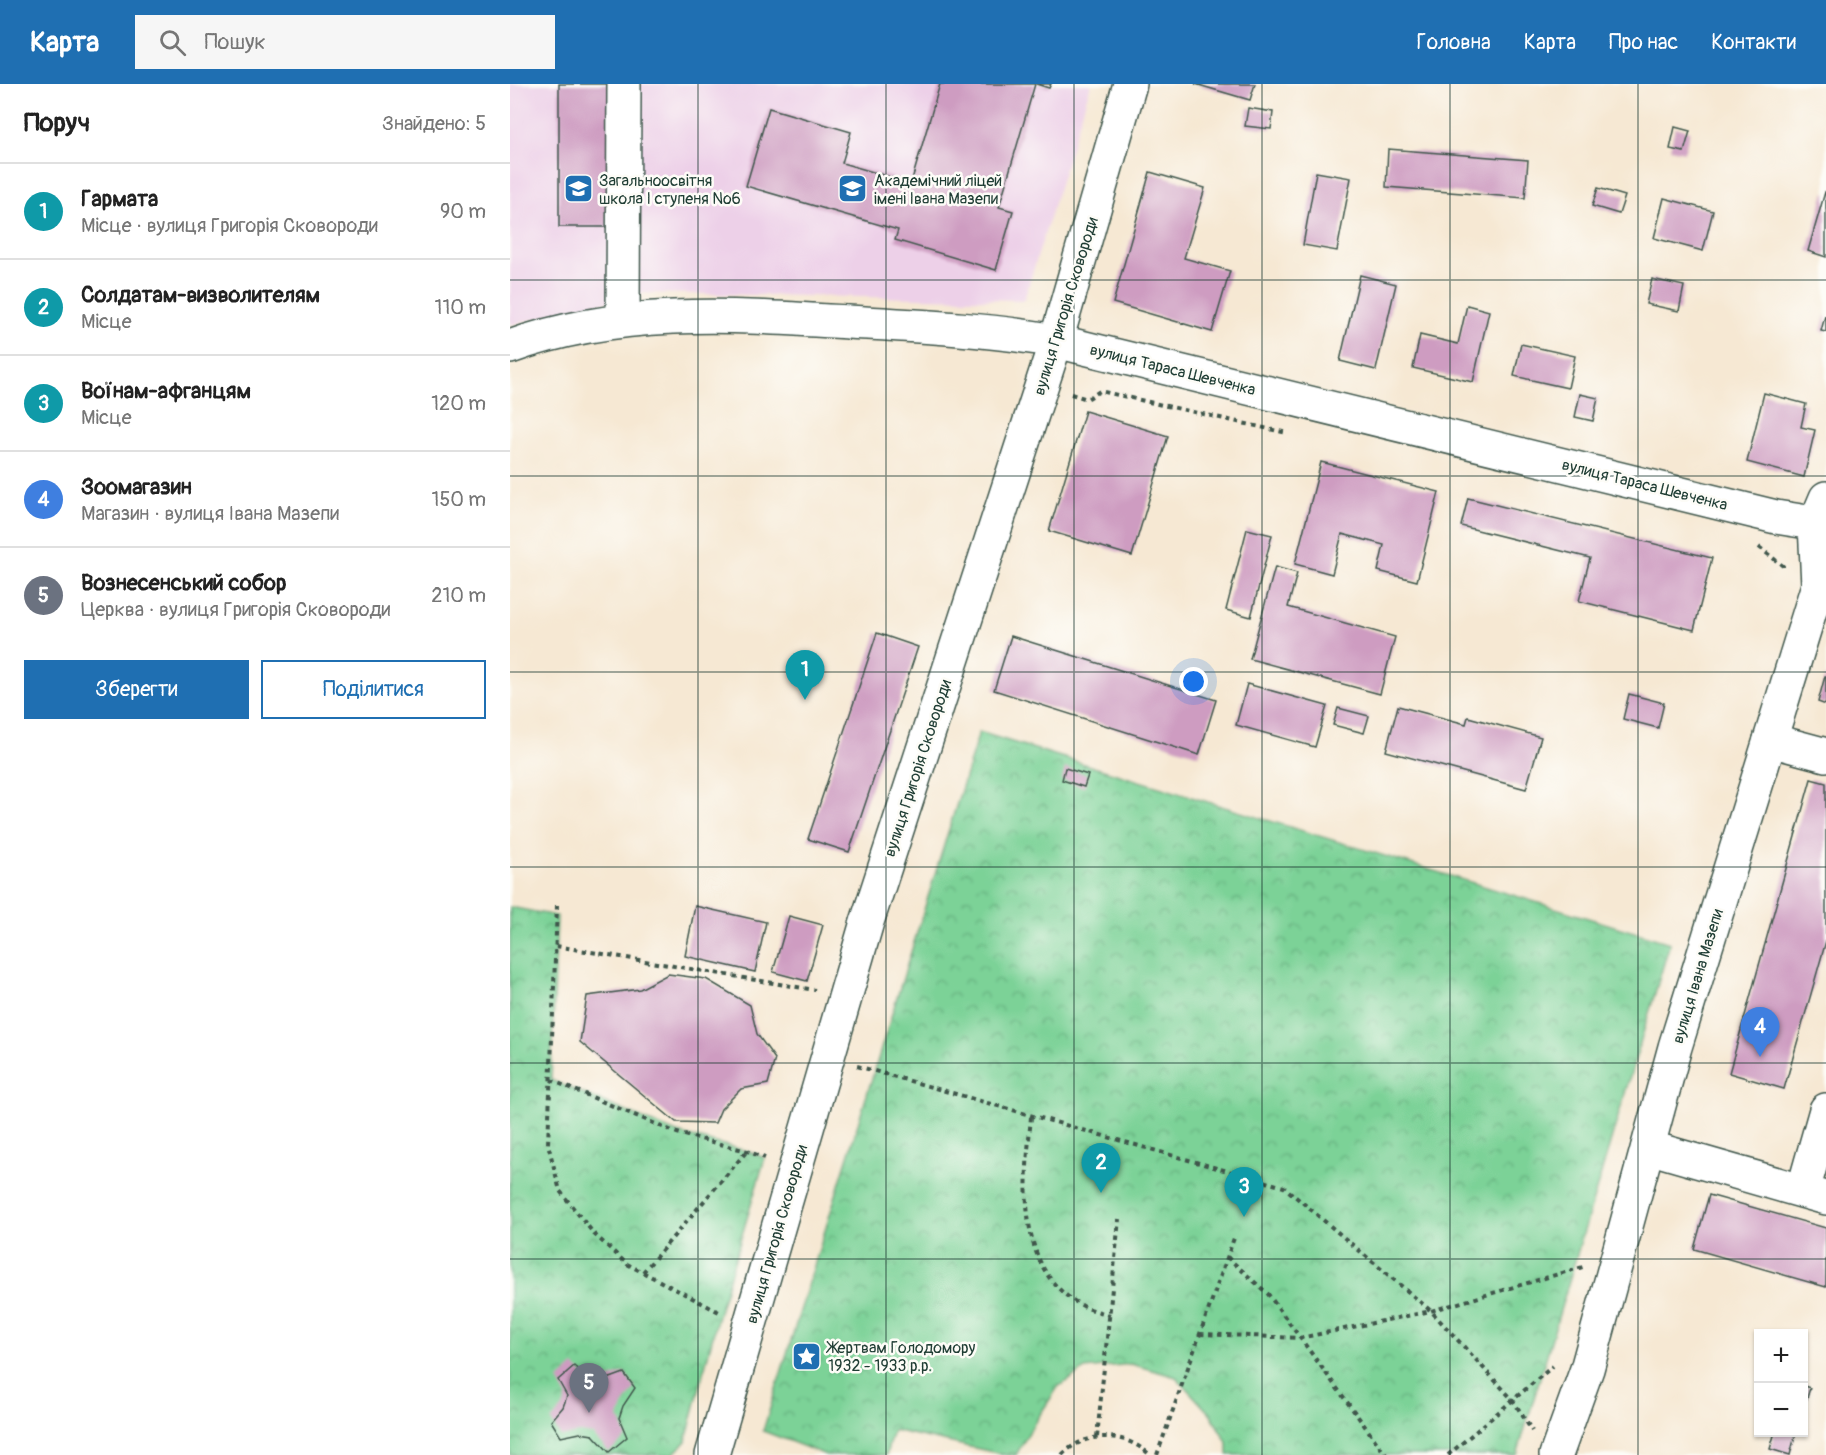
<!DOCTYPE html>
<html lang="uk">
<meta charset="utf-8">
<style>
body{margin:0;font-family:Pangolin,sans-serif;background:#f6f6f6;color:#222}
.controls{position:absolute;right:18px;bottom:18px;display:grid;overflow:hidden;border-radius:0px;box-shadow:0 2px 4px #0004}
.controls button{width:54px;height:54px;display:grid;place-items:center;padding:0;border:0;border-bottom:2px solid #e0e0e0;background:#fff;color:#222;font:30px sans-serif}
.you{position:absolute;left:684px;top:598px;width:21px;height:21px;margin:-15px;border:4px solid #fff;border-radius:50%;background:#1a73e8;box-shadow:0 0 0 9px #1a73e833}
.badge{display:grid;place-items:center;width:39px;height:39px;border-radius:50%;background:#1f6fb2;color:#fff;font-size:20px;font-weight:700}
.pin{position:absolute;translate:-50% -50px;filter:drop-shadow(0 2px 3px #0008)}
.pin::after{content:'';position:absolute;top:32px;width:21px;height:18px;background:inherit;clip-path:polygon(0 0,100% 0,50% 100%)}
.list{margin:0;padding:0;list-style:none}
h2{display:flex;justify-content:space-between;align-items:center;height:78px;margin:0;padding:0 24px;font-size:26px}
h2 small{font-size:20px;font-weight:400;color:#767676}
.list li{display:grid;grid-template-columns:39px 1fr auto;gap:18px;align-items:center;box-sizing:border-box;height:96px;padding:0 24px;border-top:2px solid #e0e0e0}
.list b{display:block;font-size:22px;white-space:nowrap}
.list p{margin:0;font-size:20px;white-space:nowrap;color:#767676}
.list em{font-size:20px;font-style:normal;color:#767676}
.actions{display:flex;gap:12px;padding:18px 24px}
.actions a{flex:1;padding:14px 0;border:2px solid #1f6fb2;border-radius:0px;text-align:center;font-size:21px;color:#1f6fb2}
.actions .main{background:#1f6fb2;color:#fff}
.icon{flex:none;width:33px;height:33px;fill:none;stroke:currentColor;stroke-width:2;stroke-linecap:round;stroke-linejoin:round}
.map{position:relative;flex:none;width:1316px;height:1371px;overflow:hidden}
header{display:flex;align-items:center;gap:36px;box-sizing:border-box;height:84px;padding:0 30px;background:#1f6fb2;color:#fff}
header strong{font-size:28px}
nav{display:flex;gap:33px;margin-inline-start:auto;font-size:21px}
.search{width:420px;height:54px;background:#f6f6f6;display:flex;align-items:center;gap:15px;box-sizing:border-box;padding:0 21px;border-radius:0px;color:#767676;font-size:22px}
main{display:flex}
aside{flex:1;background:#fff}
.map>svg:first-child{display:block}
</style>
<header>
<strong>Карта</strong>
<div class="search"><svg class="icon" aria-label="search" viewBox="0 0 24 24"><circle cx="10" cy="10" r="6"/><path d="M15 15l6 6"/></svg>Пошук</div>
<nav><a>Головна</a><a>Карта</a><a>Про нас</a><a>Контакти</a></nav>
</header>
<main>
<aside>
<h2>Поруч<small>Знайдено: 5</small></h2>
<ul class="list">
<li><span class="badge" style="background:#0f9aa8">1</span><div><b>Гармата</b><p>Місце · вулиця Григорія Сковороди</p></div><em>90 m</em></li>
<li><span class="badge" style="background:#0f9aa8">2</span><div><b>Солдатам-визволителям</b><p>Місце</p></div><em>110 m</em></li>
<li><span class="badge" style="background:#0f9aa8">3</span><div><b>Воїнам-афганцям</b><p>Місце</p></div><em>120 m</em></li>
<li><span class="badge" style="background:#3f7fe0">4</span><div><b>Зоомагазин</b><p>Магазин · вулиця Івана Мазепи</p></div><em>150 m</em></li>
<li><span class="badge" style="background:#6b7280">5</span><div><b>Вознесенський собор</b><p>Церква · вулиця Григорія Сковороди</p></div><em>210 m</em></li>
</ul>
<div class="actions"><a class="main">Зберегти</a><a>Поділитися</a></div>
</aside>
<div class="map">
<svg width="1316" height="1371" viewBox="0 0 1316 1371">
<defs>
<pattern id="park-crowns" width="20" height="18" patternUnits="userSpaceOnUse" patternTransform="scale(1.5)"><rect width="20" height="18" fill="#7bd297"/><path d="M2 6a3 3 0 1 1 6 0M12 15a3 3 0 1 1 6 0" fill="none" stroke="#64ac7c"/></pattern>
</defs>
<rect width="100%" height="100%" fill="#fdfcf7"/>
<filter id="ink" filterUnits="userSpaceOnUse"><feTurbulence type="fractalNoise" baseFrequency=".0167" numOctaves="2"/><feDisplacementMap in="SourceGraphic" scale="12" xChannelSelector="R" yChannelSelector="G"/><feConvolveMatrix kernelMatrix="1 2 1 2 8 2 1 2 1" color-interpolation-filters="sRGB"/></filter>
<filter id="wash" filterUnits="userSpaceOnUse"><feTurbulence type="fractalNoise" baseFrequency=".008" numOctaves="4" result="noise"/><feDisplacementMap in="SourceGraphic" scale="24" xChannelSelector="R" yChannelSelector="G"/><feGaussianBlur stdDeviation="1.35" result="paint"/><feColorMatrix in="noise" values="0 0 0 0 0 0 0 0 0 0 0 0 0 0 0 0 0 1.4 0 .05"/><feComposite in="paint" operator="in"/></filter>
<g filter="url(#wash)">
<rect width="100%" height="100%" fill="#f6e8d3"/>
<path fill="#edd0e8" d="M0 0H581L514 216 134 209 0 241Z"/>
<g fill="url(#park-crowns)" stroke="#4d8866" stroke-width="1.5">
<path d="M469 648 1160 859 1007 1371H718V1360L701 1331 666 1293 621 1280 575 1285 548 1303 525 1338 506 1371H496L383 1346 376 1371H316L253 1347Z"/>
<path d="M0 823 47 832 41 996 167 1049 237 1067 255 1074 209 1228 176 1357 162 1371H0Z"/>
</g>
<g id="blocks">
<g fill="#ce9cc1">
<rect x="49" y="0" width="57" height="143"/>
<path d="M430 0H525L489 123 503 127 486 186 385 156 388 146 236 102 259 24 341 48 332 79 401 99Z"/>
<path d="M526 0H541L539 4Z"/>
<path d="M685 0H745L740 16Z"/>
<path d="M738 24 763 28 761 45 735 42Z"/>
<path d="M1165 43 1180 47 1174 68 1160 65Z"/>
<path d="M878 65 1018 76 1015 114 876 103Z"/>
<path d="M640 88 695 104 674 174 720 187 702 248 603 219Z"/>
<path d="M806 88 841 94 827 167 793 161Z"/>
<path d="M1088 104 1115 112 1109 130 1082 122Z"/>
<path d="M1315 108 1316 109V173L1298 167Z"/>
<path d="M1154 114 1203 127 1193 167 1144 154Z"/>
<path d="M850 191 886 200 866 286 830 277Z"/>
<path d="M1142 195 1174 202 1169 227 1136 220Z"/>
<path d="M957 221 979 227 963 298 903 284 910 251 948 260Z"/>
<path d="M1315 232H1316V248L1311 247Z"/>
<path d="M1011 260 1065 272 1058 304 1004 292Z"/>
<path d="M1254 309 1296 320 1291 343 1305 346 1294 393 1237 378Z"/>
<path d="M1070 310 1088 314 1083 337 1065 333Z"/>
<path d="M575 327 658 352 622 472 539 447Z"/>
<path d="M811 378 929 408 907 497 868 487 874 461 832 450 822 490 785 480Z"/>
<path d="M958 414 1202 474 1184 546 1069 517 1080 474 951 442Z"/>
<path d="M737 445 762 451 741 533 716 526Z"/>
<path d="M765 483 787 489 778 523 885 553 870 610 740 575Z"/>
<path d="M367 549 408 563 339 768 298 755Z"/>
<path d="M501 552 706 616 689 671 484 606Z"/>
<path d="M1315 592H1316V621L1308 618Z"/>
<path d="M737 600 817 622 805 663 726 641Z"/>
<path d="M1119 610 1154 619 1148 644 1113 635Z"/>
<path d="M888 622 956 640 958 633 1031 653 1016 705 876 667Z"/>
<path d="M828 624 859 632 854 649 823 641Z"/>
<path d="M555 684 578 691 574 703 552 696Z"/>
<path d="M1301 695 1316 699V857L1274 1005 1219 989Z"/>
<path d="M185 822 256 838 245 888 175 872Z"/>
<path d="M279 832 313 841 297 897 263 888Z"/>
<path d="M158 890 196 895 240 921 247 950 265 975 258 1000 231 1005 211 1025 205 1039 166 1038 70 958 77 912 130 905Z"/>
<path d="M1199 1111 1316 1144V1203L1184 1165Z"/>
<path d="M64 1282 79 1295 95 1296 114 1289 125 1304 113 1322 109 1334 117 1353 99 1368 83 1351 70 1349 51 1353 41 1337 53 1323 57 1312 48 1296Z"/>
<path d="M1294 1302 1300 1304 1294 1324Z"/>
<path d="M1265 1348H1286L1280 1371 1260 1365Z"/>
</g>
</g>
</g>
<g filter="url(#ink)">
<use href="#blocks" fill-opacity="0" stroke="#3f574c" stroke-width="1.5"/>
<g fill="none" stroke-linecap="round" stroke-linejoin="round">
<defs>
<g id="minor">
<path d="M113 236 114 0"/>
<path d="M0 263C109 223 224 231 338 238 408 242 477 245 546 257L1266 433 1316 441"/>
<path d="M1260 656 1316 671"/>
<path d="M1138 1063 1316 1114"/>
<path d="M1293 1107 1316 1026"/>
<path d="M202 1371 357 838 546 257 620 0"/>
<path d="M1046 1371 1077 1285 1165 963 1308 501 1305 440 1316 414"/>
</g>
</defs>
<use href="#minor" stroke="#3f574c" stroke-width="36"/>
<g stroke="#3f574c" stroke-width="4" stroke-dasharray="4.5 4.5" stroke-linecap="butt">
<path d="M561 310 577 315 590 307 777 349"/>
<path d="M1249 463 1273 482V486"/>
<path d="M47 821 38 1060 50 1107 84 1150 117 1180 209 1228"/>
<path d="M46 862 305 906"/>
<path d="M347 982 774 1103 921 1227 1003 1316 1022 1347"/>
<path d="M41 996 167 1049 237 1067 255 1074"/>
<path d="M521 1033C515 1097 504 1187 573 1222 581 1226 591 1228 600 1231"/>
<path d="M717 1173 758 1210 876 1371"/>
<path d="M133 1188 237 1067"/>
<path d="M690 1250 790 1254 921 1227 1073 1183"/>
<path d="M587 1353 609 1135"/>
<path d="M552 1371C576 1346 616 1348 640 1371"/>
<path d="M647 1371 724 1154"/>
<path d="M938 1371 1043 1282"/>
</g>
<use href="#minor" stroke="#fff" stroke-width="33"/>
</g>
</g>
<path fill="none" stroke="#1f3d34" stroke-width="1.5" stroke-opacity="0.55" d="M188 0V1371M376 0V1371M564 0V1371M752 0V1371M940 0V1371M1128 0V1371M0 196H1316M0 392H1316M0 588H1316M0 783H1316M0 979H1316M0 1175H1316"/>
<defs>
<symbol id="school-square" viewBox="-11 -11 22 22"><rect x="-9" y="-9" width="18" height="18" rx="4" fill="#1f6fb2" stroke="#fdfcf7"/><path d="M0-5L7-2L0 1L-7-2ZM-4 1L0 2.5L4 1V4Q0 6-4 4Z" fill="#fff"/></symbol>
<symbol id="sight-square" viewBox="-11 -11 22 22"><rect x="-9" y="-9" width="18" height="18" rx="4" fill="#1f6fb2" stroke="#fdfcf7"/><path d="M0-6L1.8-2.2L6-1.7L2.9 1.2L3.7 5.4L0 3.3L-3.7 5.4L-2.9 1.2L-6-1.7L-1.8-2.2Z" fill="#fff"/></symbol>
</defs>
<g fill-rule="evenodd">
<use href="#school-square" x="52" y="88" width="33" height="33"/>
<use href="#school-square" x="326" y="88" width="33" height="33"/>
<use href="#sight-square" x="280" y="1256" width="33" height="33"/>
</g>
<g text-anchor="middle" stroke-width="5" stroke-linejoin="round" paint-order="stroke">
<g font-size="16" fill="#1f3d34" stroke="#fdfcf7" text-anchor="start">
<text x="89" y="102">Загальноосвітня<tspan x="89" dy="18">школа І ступеня №6</tspan></text>
<text x="364" y="102">Академічний ліцей<tspan x="364" dy="18">імені Івана Мазепи</tspan></text>
<text x="318" y="1269">Жертвам Голодомору<tspan x="318" dy="18">1932 - 1933 р.р.</tspan></text>
</g>
<g font-size="16" fill="#1f3d34" stroke="#fdfcf7">
<text transform="translate(555 222) rotate(-73)" y="6">вулиця Григорія Сковороди</text>
<text transform="translate(663 285) rotate(14)" y="6">вулиця Тараса Шевченка</text>
<text transform="translate(1135 400) rotate(14)" y="6">вулиця Тараса Шевченка</text>
<text transform="translate(407 684) rotate(-72)" y="6">вулиця Григорія Сковороди</text>
<text transform="translate(1187 892) rotate(-73)" y="6">вулиця Івана Мазепи</text>
<text transform="translate(266 1150) rotate(-74)" y="6">вулиця Григорія Сковороди</text>
</g>
</g>
</svg>
<div class="controls">
<button>+</button>
<button>−</button>
</div>
<div class="you"></div>
<div class="pin badge" style="left:295px;top:616px;background:#0f9aa8">1</div>
<div class="pin badge" style="left:591px;top:1109px;background:#0f9aa8">2</div>
<div class="pin badge" style="left:734px;top:1133px;background:#0f9aa8">3</div>
<div class="pin badge" style="left:1250px;top:973px;background:#3f7fe0">4</div>
<div class="pin badge" style="left:79px;top:1329px;background:#6b7280">5</div>
</div>
</main>
